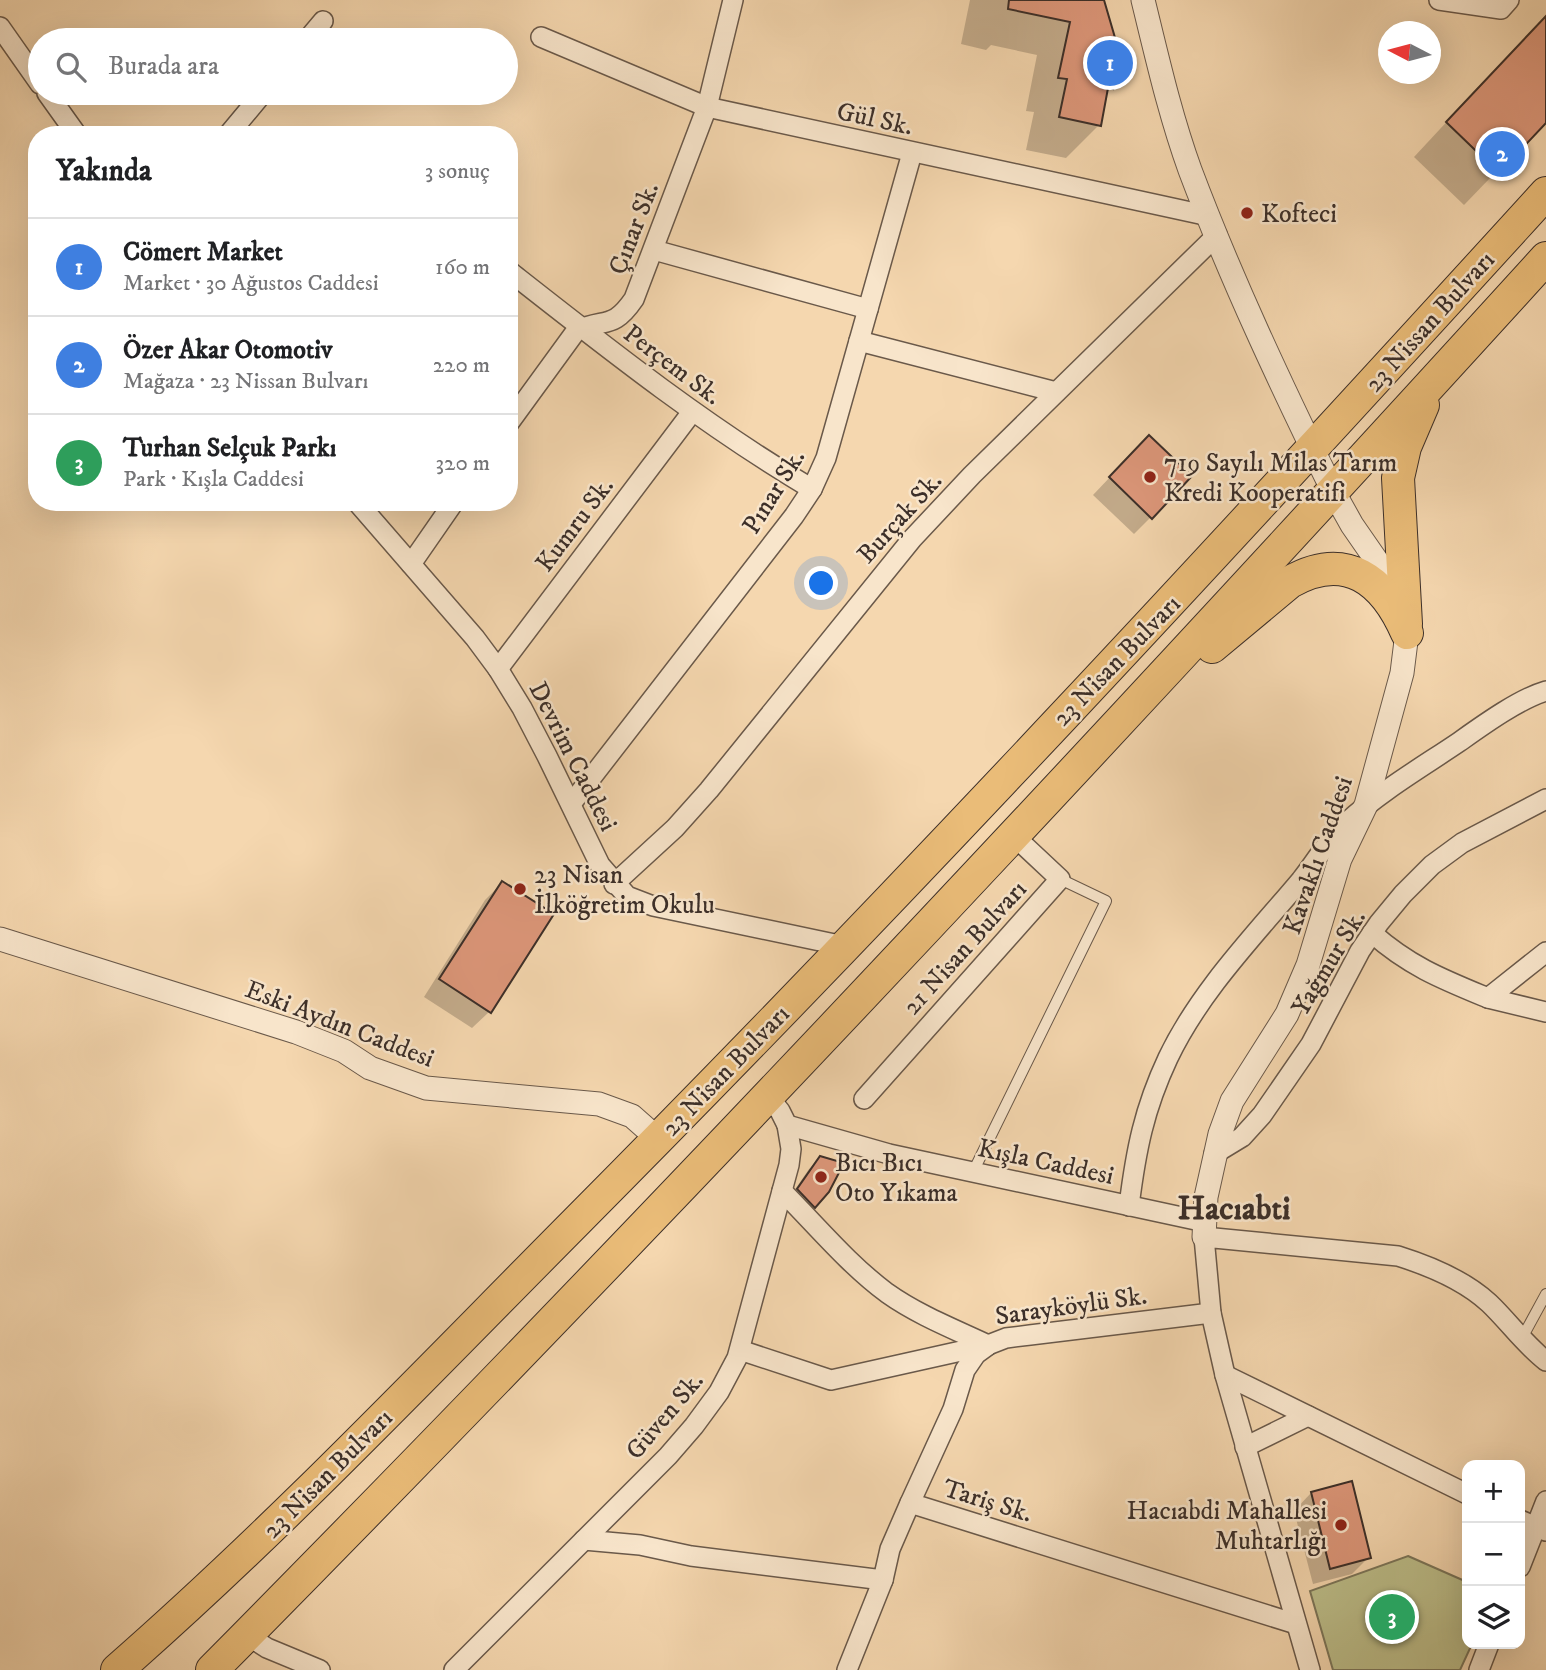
<!DOCTYPE html>
<html lang="tr">
<meta charset="utf-8">
<style>
body{margin:0;font-family:"IM FELL DW Pica",serif;background:#f2f2f2;color:#202124}
.controls{position:absolute;right:21px;bottom:21px;display:grid;overflow:hidden;border-radius:14px;box-shadow:0 7px 28px #0002}
.controls button{width:63px;height:63px;display:grid;place-items:center;padding:0;border:0;border-bottom:2px solid #e0e0e0;background:#fff;color:#202124;font:35px sans-serif}
.compass{position:absolute;left:1378px;top:21px;width:63px;height:63px;border-radius:50%;background:#fff;box-shadow:0 7px 28px #0002;rotate:276deg}
.you{position:absolute;left:822px;top:584px;width:24px;height:24px;margin:-18px;border:5px solid #fff;border-radius:50%;background:#1a73e8;box-shadow:0 0 0 10px #1a73e833}
.badge{display:grid;place-items:center;width:46px;height:46px;border-radius:50%;background:#8f2418;color:#fff;font-size:23px;font-weight:700}
.pin{position:absolute;translate:-50% -50%;border:4px solid #fff;box-shadow:0 2px 7px #0006}
.list{margin:0;padding:0;list-style:none}
h2{display:flex;justify-content:space-between;align-items:center;height:91px;margin:0;padding:0 28px;font-size:30px}
h2 small{font-size:23px;font-weight:400;color:#757577}
.list li{display:grid;grid-template-columns:46px 1fr auto;gap:21px;align-items:center;box-sizing:border-box;height:98px;padding:0 28px;border-top:2px solid #e0e0e0}
.list b{display:block;font-size:26px;white-space:nowrap}
.list p{margin:0;font-size:23px;white-space:nowrap;color:#757577}
.list em{font-size:23px;font-style:normal;color:#757577}
.icon{flex:none;width:38px;height:38px;fill:none;stroke:currentColor;stroke-width:2;stroke-linecap:round;stroke-linejoin:round}
.map{position:relative;flex:none;width:1546px;height:1670px;overflow:hidden}
.search{position:absolute;background:#fff;box-shadow:0 7px 28px #0002;left:28px;top:28px;width:490px;height:77px;display:flex;align-items:center;gap:18px;box-sizing:border-box;padding:0 24px;border-radius:38px;color:#757577;font-size:26px}
.panel{position:absolute;background:#fff;box-shadow:0 7px 28px #0002;left:28px;top:126px;width:490px;height:385px;border-radius:28px}
.map>svg:first-child{display:block}
</style>
<div class="map">
<svg width="1546" height="1670" viewBox="0 0 1546 1670">
<rect width="100%" height="100%" fill="#f5d7af"/>
<filter id="stains"><feTurbulence type="fractalNoise" baseFrequency=".00286" numOctaves="4"/><feColorMatrix values="0 0 0 0 .2 0 0 0 0 .09 0 0 0 0 .02 0 0 0 .5 -.17"/></filter>
<radialGradient id="worn" r=".72"><stop offset=".6" stop-color="#630" stop-opacity="0"/><stop offset="1" stop-color="#630" stop-opacity=".3"/></radialGradient>
<path fill="#bcbe8a" stroke="#7c765a" stroke-width="2" d="M1408 1556 1467 1582V1644H1472L1460 1670H1333L1310 1591Z"/>
<g fill="#0003">
<path d="M970 0H1102L1111 88 1106 93 1099 125 1066 158 1026 150 1034 112 1026 111 1037 55 991 45 986 50 961 44Z"/>
<path d="M1546 15V120L1464 205 1414 157Z"/>
<path d="M1132 454 1151 517 1134 534 1093 495Z"/>
<path d="M502 883 489 1012 472 1028 424 997 485 900Z"/>
<path d="M821 1158 814 1207 803 1217 787 1201 809 1169Z"/>
<path d="M1311 1493 1369 1557 1352 1574 1313 1584 1294 1511Z"/>
</g>
<g fill="#dd977a" stroke="#3c2f29" stroke-width="2">
<path d="M1009 0H1104L1116 41 1122 42 1113 89 1108 88 1101 126 1059 117 1067 79 1058 78 1070 22 1008 9Z"/>
<path d="M1546 16V123L1499 173 1446 122Z"/>
<path d="M1149 435 1192 476 1152 519 1109 477Z"/>
<path d="M502 881 554 914 491 1013 439 979Z"/>
<path d="M820 1156 844 1163 829 1192 815 1208 797 1189Z"/>
<path d="M1352 1481 1371 1558 1330 1569 1311 1492Z"/>
</g>
<g fill="none" stroke-linecap="round" stroke-linejoin="round">
<defs>
<g id="service">
<path d="M973 1172 1106 901 1060 879"/>
<path d="M1522 1338 1546 1294"/>
</g>
<g id="minor">
<path d="M1439 0 1501 9 1509 0"/>
<path d="M0 27 40 84"/>
<path d="M541 37 707 107 1209 216"/>
<path d="M307 40 323 21"/>
<path d="M47 93 77 135"/>
<path d="M228 135 263 93"/>
<path d="M654 250 868 309"/>
<path d="M509 271C607 348 704 425 812 489"/>
<path d="M859 341 1056 392"/>
<path d="M509 423 576 331C605 317 612 331 634 299L707 107 733 0"/>
<path d="M357 502 475 638 498 669 522 708 547 756 600 865 627 896 653 906 844 946"/>
<path d="M411 564 454 502"/>
<path d="M498 669 692 412"/>
<path d="M571 804 794 516 812 489 826 458 912 153"/>
<path d="M614 884 675 828 709 790 912 539 972 475 1217 235"/>
<path d="M1372 933C1409 966 1442 979 1488 998"/>
<path d="M1546 952 1488 998 1546 1012"/>
<path d="M768 1096 780 1111 787 1125 889 1154 1205 1222"/>
<path d="M864 1099 1060 879 1013 835"/>
<path d="M1214 1154 1242 1137 1262 1115 1311 1044 1360 951 1379 923 1403 894 1432 865 1462 843 1546 799"/>
<path d="M782 1191C816 1225 848 1264 887 1293 918 1315 954 1329 988 1345L1006 1338 1030 1335 1211 1313"/>
<path d="M1129 1206C1136 1150 1144 1109 1168 1058 1200 991 1254 936 1301 880 1317 860 1328 839 1347 822 1381 791 1422 767 1459 742 1483 725 1519 699 1546 691"/>
<path d="M740 1350 831 1380 988 1345"/>
<path d="M1225 1375 1467 1494"/>
<path d="M1245 1447 1308 1416"/>
<path d="M910 1503 953 1409 965 1370 976 1354 987 1346"/>
<path d="M1520 1520 1546 1531"/>
<path d="M584 1540 640 1545 691 1556 883 1580 890 1549 910 1503 1296 1624"/>
<path d="M1520 1567 1546 1501"/>
<path d="M247 1635 267 1648 320 1670"/>
<path d="M454 1670 668 1456 694 1426 719 1392 737 1358 789 1165 791 1149 787 1125"/>
<path d="M847 1670 883 1580"/>
<path d="M1310 1670 1225 1375 1211 1313 1204 1237 1398 1256C1430 1266 1464 1280 1489 1303 1509 1322 1524 1344 1546 1361"/>
<path d="M1479 1670 1489 1644"/>
</g>
<g id="tertiary">
<path d="M1143 0C1157 57 1170 115 1190 170 1231 279 1282 387 1333 491L1352 525 1379 564 1399 599 1407 633 1402 673 1366 805 1340 859 1308 965 1287 1014 1232 1101 1220 1134 1206 1197 1204 1237"/>
<path d="M0 939 296 1032 344 1051 370 1068 426 1088 599 1104 632 1116 658 1139"/>
</g>
<g id="trunk">
<path d="M1406 624 1398 478 1405 447 1423 405"/>
<path d="M1212 647 1290 582C1346 550 1384 580 1407 633"/>
<path d="M117 1670C278 1529 425 1374 575 1223 908 888 1228 542 1546 193"/>
<path d="M212 1670C667 1210 1110 737 1546 258"/>
</g>
</defs>
<use href="#service" stroke="#6a594a" stroke-width="12"/>
<use href="#minor" stroke="#6a594a" stroke-width="22"/>
<use href="#tertiary" stroke="#6a594a" stroke-width="25"/>
<use href="#trunk" stroke="#3c2f29" stroke-width="34"/>
<use href="#service" stroke="#f8e5cb" stroke-width="10"/>
<use href="#minor" stroke="#f8e5cb" stroke-width="19"/>
<use href="#tertiary" stroke="#f8e5cb" stroke-width="23"/>
<use href="#trunk" stroke="#eabc78" stroke-width="32"/>
</g>
<g fill="#8f2418" stroke="#f8e5cb" stroke-width="2.5">
<circle cx="1247" cy="213" r="7"/>
<circle cx="1150" cy="477" r="7"/>
<circle cx="520" cy="889" r="7"/>
<circle cx="821" cy="1177" r="7"/>
<circle cx="1341" cy="1525" r="7"/>
</g>
<g text-anchor="middle" stroke-width="5" stroke-linejoin="round" paint-order="stroke">
<g font-size="26" fill="#3c2f29" stroke="#f8e5cb">
<text transform="translate(875 118) rotate(12)" y="9">Gül Sk.</text>
<text transform="translate(633 228) rotate(-69)" y="9">Çınar Sk.</text>
<text transform="translate(1429 321) rotate(-48)" y="9">23 Nissan Bulvarı</text>
<text transform="translate(673 364) rotate(37)" y="9">Perçem Sk.</text>
<text transform="translate(773 491) rotate(-58)" y="9">Pınar Sk.</text>
<text transform="translate(899 517) rotate(-48)" y="9">Burçak Sk.</text>
<text transform="translate(574 524) rotate(-53)" y="9">Kumru Sk.</text>
<text transform="translate(1116 660) rotate(-46)" y="9">23 Nisan Bulvarı</text>
<text transform="translate(574 756) rotate(63)" y="9">Devrim Caddesi</text>
<text transform="translate(1317 855) rotate(-71)" y="9">Kavaklı Caddesi</text>
<text transform="translate(964 947) rotate(-48)" y="9">21 Nisan Bulvarı</text>
<text transform="translate(1328 962) rotate(-59)" y="9">Yağmur Sk.</text>
<text transform="translate(340 1023) rotate(21)" y="9">Eski Aydın Caddesi</text>
<text transform="translate(725 1070) rotate(-46)" y="9">23 Nisan Bulvarı</text>
<text transform="translate(1046 1161) rotate(12)" y="9">Kışla Caddesi</text>
<text transform="translate(1071 1305) rotate(-8)" y="9">Sarayköylü Sk.</text>
<text transform="translate(664 1415) rotate(-50)" y="9">Güven Sk.</text>
<text transform="translate(327 1473) rotate(-45)" y="9">23 Nisan Bulvarı</text>
<text transform="translate(988 1500) rotate(17)" y="9">Tariş Sk.</text>
</g>
<g font-size="26" fill="#3c2f29" stroke="#f8e5cb" text-anchor="start">
<text x="1261" y="222">Kofteci</text>
<text x="1164" y="471">719 Sayılı Milas Tarım<tspan x="1164" dy="30">Kredi Kooperatifi</tspan></text>
<text x="534" y="883">23 Nisan<tspan x="534" dy="30">İlköğretim Okulu</tspan></text>
<text x="835" y="1171">Bıcı Bıcı<tspan x="835" dy="30">Oto Yıkama</tspan></text>
<text x="1327" y="1519" text-anchor="end">Hacıabdi Mahallesi<tspan x="1327" dy="30">Muhtarlığı</tspan></text>
</g>
<g font-size="33" font-weight="bold" fill="#3c2f29" stroke="#f8e5cb">
<text x="1234" y="1219">Hacıabti</text>
</g>
</g>
<rect width="100%" height="100%" filter="url(#stains)"/>
<rect width="100%" height="100%" fill="url(#worn)"/>
</svg>
<div class="controls">
<button>+</button>
<button>−</button>
<button><svg class="icon" aria-label="layers" viewBox="0 0 24 24"><path d="M12 4l9 5-9 5-9-5zM3 14l9 5 9-5"/></svg></button>
</div>
<svg class="compass" viewBox="-18 -18 36 36"><path d="M0-13l5 13h-10z" fill="#e53935"/><path d="M0 13l5-13h-10z" fill="#757577"/></svg>
<div class="you"></div>
<div class="pin badge" style="left:1110px;top:63px;background:#3f7fe0">1</div>
<div class="pin badge" style="left:1502px;top:154px;background:#3f7fe0">2</div>
<div class="pin badge" style="left:1392px;top:1617px;background:#2e9e5b">3</div>
<div class="search"><svg class="icon" aria-label="search" viewBox="0 0 24 24"><circle cx="10" cy="10" r="6"/><path d="M15 15l6 6"/></svg>Burada ara</div>
<section class="panel">
<h2>Yakında<small>3 sonuç</small></h2>
<ul class="list">
<li><span class="badge" style="background:#3f7fe0">1</span><div><b>Cömert Market</b><p>Market · 30 Ağustos Caddesi</p></div><em>160 m</em></li>
<li><span class="badge" style="background:#3f7fe0">2</span><div><b>Özer Akar Otomotiv</b><p>Mağaza · 23 Nissan Bulvarı</p></div><em>220 m</em></li>
<li><span class="badge" style="background:#2e9e5b">3</span><div><b>Turhan Selçuk Parkı</b><p>Park · Kışla Caddesi</p></div><em>320 m</em></li>
</ul>
</section>
</div>
